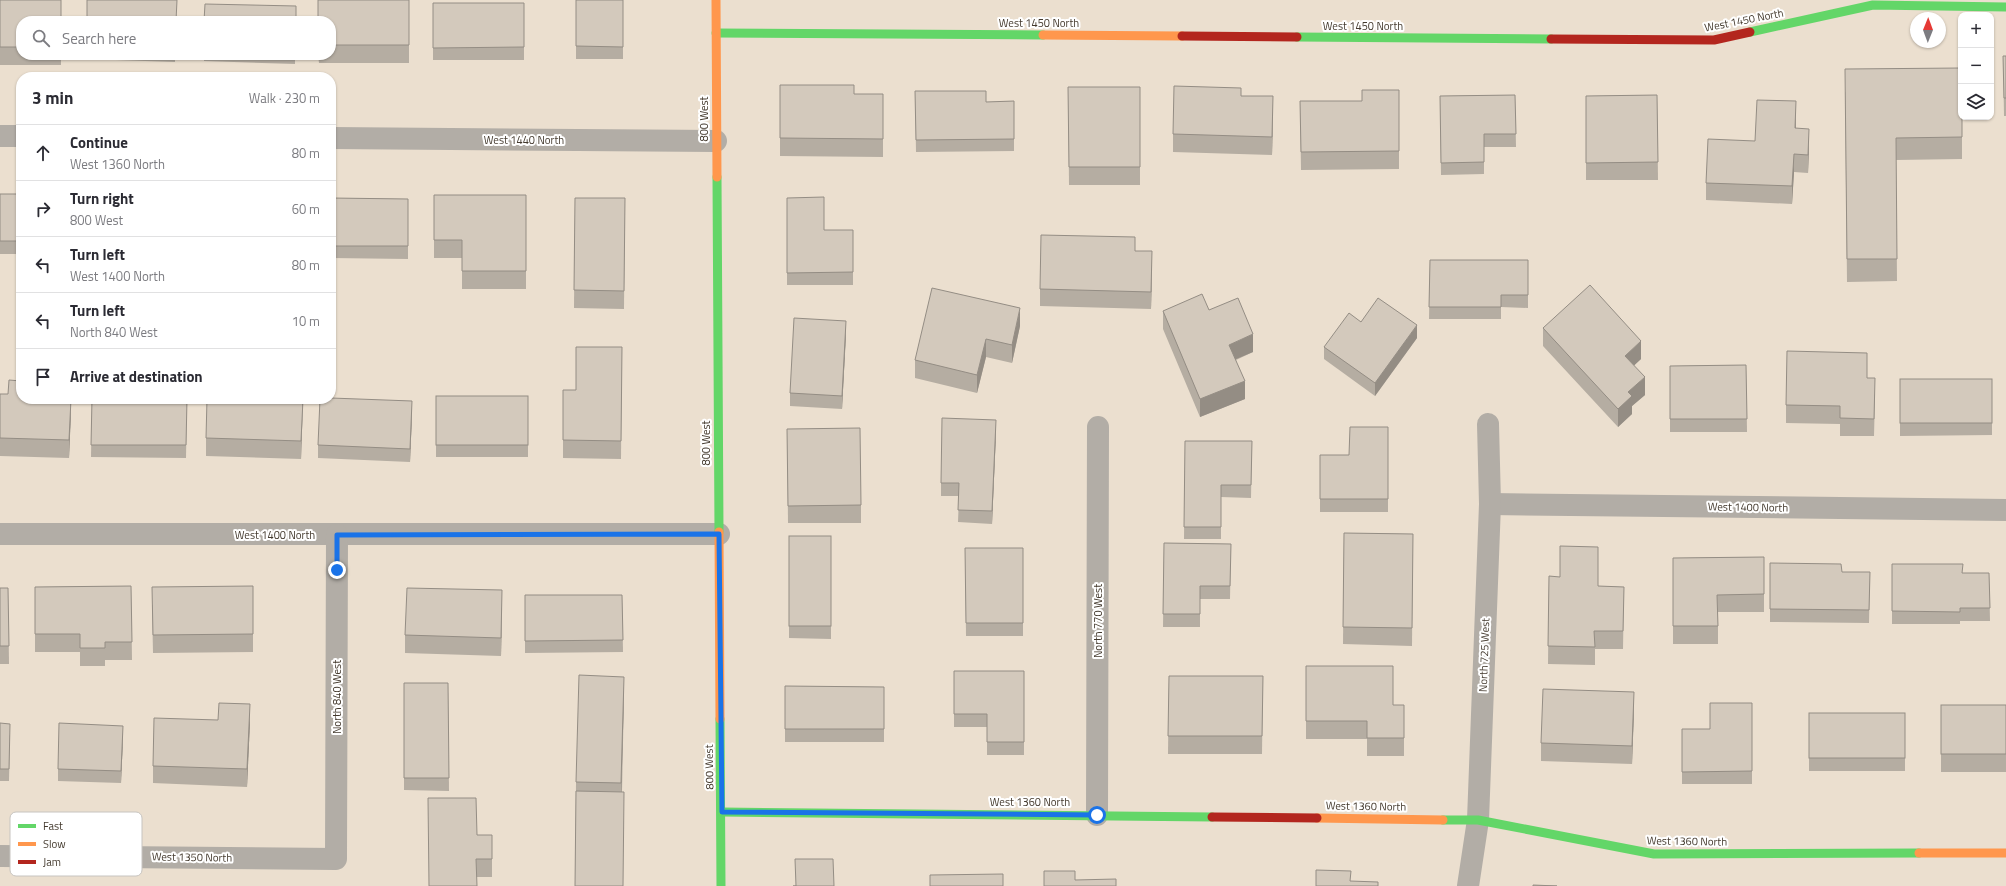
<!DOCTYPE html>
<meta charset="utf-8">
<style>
body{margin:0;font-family:"Titillium Web",sans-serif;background:#f7f7f7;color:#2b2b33}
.controls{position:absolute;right:12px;top:12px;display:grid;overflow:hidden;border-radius:8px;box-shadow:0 1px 3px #0004}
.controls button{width:36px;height:36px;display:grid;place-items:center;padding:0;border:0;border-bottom:1px solid #e1e1e2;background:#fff;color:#2b2b33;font:20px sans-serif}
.compass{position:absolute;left:1910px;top:12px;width:36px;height:36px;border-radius:50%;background:#fff;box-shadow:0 1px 3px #0004;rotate:1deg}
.stop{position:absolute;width:12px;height:12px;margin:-9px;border:3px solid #1a73e8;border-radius:50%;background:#fff}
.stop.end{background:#1a73e8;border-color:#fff;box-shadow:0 1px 4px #0008}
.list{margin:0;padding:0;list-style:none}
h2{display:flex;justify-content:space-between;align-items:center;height:52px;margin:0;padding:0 16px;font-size:17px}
h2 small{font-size:13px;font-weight:400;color:#7c7c81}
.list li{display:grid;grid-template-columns:26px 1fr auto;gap:12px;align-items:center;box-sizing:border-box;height:56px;padding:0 16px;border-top:1px solid #e1e1e2}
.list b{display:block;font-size:15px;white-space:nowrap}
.list p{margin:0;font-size:13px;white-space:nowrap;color:#7c7c81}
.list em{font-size:13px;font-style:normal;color:#7c7c81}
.icon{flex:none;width:22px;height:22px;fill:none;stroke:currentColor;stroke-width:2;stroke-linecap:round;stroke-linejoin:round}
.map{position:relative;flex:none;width:2006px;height:886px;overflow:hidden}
.search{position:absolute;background:#fff;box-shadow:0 1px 3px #0004;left:16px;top:16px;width:320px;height:44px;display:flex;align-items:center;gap:10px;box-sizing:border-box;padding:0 14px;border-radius:16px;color:#7c7c81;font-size:15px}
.panel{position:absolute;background:#fff;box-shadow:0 1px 3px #0004;left:16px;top:72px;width:320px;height:332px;border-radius:16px}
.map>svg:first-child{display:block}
</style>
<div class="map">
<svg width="2006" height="886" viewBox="0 0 2006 886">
<rect width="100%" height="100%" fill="#ebdfcf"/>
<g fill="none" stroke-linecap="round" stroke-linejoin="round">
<g stroke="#b2ada6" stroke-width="22">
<path d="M0 136H21"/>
<path d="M331 138 716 141"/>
<path d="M1490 504 2006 510"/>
<path d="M0 534H719"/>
<path d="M1097 815 1098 427"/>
<path d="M0 856 336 859 337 535"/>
<path d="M1468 886 1478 820 1490 504 1488 424"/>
</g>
<g stroke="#63d668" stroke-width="9">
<path d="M1750 32 1873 5 2006 7"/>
<path d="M716 33 1043 35"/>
<path d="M1297 37 1551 39"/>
<path d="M717 177 719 532"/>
<path d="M720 719 721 886"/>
<path d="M722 812 1212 817"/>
<path d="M1443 820H1478L1654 854 1919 853"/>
</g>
<g stroke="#ff974d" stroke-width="9">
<path d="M716 0 717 177"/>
<path d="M1043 35 1182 36"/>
<path d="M719 532 720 719"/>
<path d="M1317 818 1443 820"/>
<path d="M1919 853H2006"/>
</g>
<g stroke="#b3261e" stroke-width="9">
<path d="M1182 36 1297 37"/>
<path d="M1551 39 1714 40 1750 32"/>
<path d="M1212 817 1317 818"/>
</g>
</g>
<g fill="#b5ada2">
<path d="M0 0 21 21V55H61V65H0Z"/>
<path d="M409 0V63H319L318 55H331V21Z"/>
<rect x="576" y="0" width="47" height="59"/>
<rect x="433" y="3" width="91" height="57"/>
<path d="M86 55H175V62L86 59Z"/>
<path d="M204 55H295V64L204 61Z"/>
<path d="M2003 56H2006V116H2004Z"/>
<path d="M780 85 854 94H883V157L780 156Z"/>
<path d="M1068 87H1140V185H1069Z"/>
<path d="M1399 90V169L1301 170 1300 101H1362Z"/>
<path d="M915 91 986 102 1014 101V151L916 152Z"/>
<path d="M1845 92 1962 117V159L1896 160 1897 281 1847 282Z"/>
<path d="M1515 95 1516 147H1484V174L1441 175 1440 96Z"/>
<path d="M1657 95 1658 180H1586V96Z"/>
<path d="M1241 96 1273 114 1272 155 1173 152V134Z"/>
<path d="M1796 119V128L1809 147 1808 173 1794 172 1792 204 1706 200V183L1755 141Z"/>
<rect x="0" y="194" width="21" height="60"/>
<path d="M434 195H526V289H462V258H434Z"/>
<path d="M331 198 408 199V259L331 258Z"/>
<path d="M575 198H625L624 309 574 308Z"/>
<path d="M787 198 824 230H853V285H787Z"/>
<path d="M1135 251 1152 269 1151 309 1040 306V289Z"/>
<path d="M1430 260H1528V308L1501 307V319H1429Z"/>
<path d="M1163 311 1253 352 1236 360 1245 399 1200 417 1163 329Z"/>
<path d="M1020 326 1012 363 986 357 977 393 915 378V360Z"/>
<path d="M1543 328 1641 359 1634 365 1645 395 1632 406V414L1618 427 1543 346Z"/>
<path d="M846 334 842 409 790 406V393Z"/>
<path d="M1417 338 1375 396 1324 359V347Z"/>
<path d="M622 347 621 459 563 458V440L576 390Z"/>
<path d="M1746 365 1747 432H1670V366Z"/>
<path d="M1867 378 1875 396 1874 436H1840V424L1786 423V405Z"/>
<path d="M1900 379H1992V435L1900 436Z"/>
<path d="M0 394H8L71 412 69 458 0 456Z"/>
<rect x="436" y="396" width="92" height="61"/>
<path d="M92 399H187L186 458 91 457Z"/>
<path d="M303 399 301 459 206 456V438Z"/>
<path d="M412 414 410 462 318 458V445Z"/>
<path d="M1388 427V512H1320V455H1349Z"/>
<path d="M787 429 861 505V523H788Z"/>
<path d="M996 433 992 524 958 522 959 496H941V483Z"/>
<path d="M1185 441H1252L1251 498 1221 497V539H1184Z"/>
<path d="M1344 533 1413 534 1412 646 1343 644Z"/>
<path d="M789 536H831V639L789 638Z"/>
<path d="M1164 543 1231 544 1230 599H1200V627H1163Z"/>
<path d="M965 548H1023V636H966Z"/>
<path d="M1764 557V612H1718V644H1673V558Z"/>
<path d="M1770 563 1842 572H1870L1869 623 1770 622Z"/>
<path d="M1892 564 1963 573H1989L1990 621H1960V624H1892Z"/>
<path d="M1549 576 1598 586 1624 587 1623 649H1595V665L1548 664Z"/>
<path d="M131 586 132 660H105V666H80V652H35V587Z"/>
<path d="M253 586V652L153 653 152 605Z"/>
<path d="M0 588H8L9 664H0Z"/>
<path d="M525 595H622L623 652 525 653Z"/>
<path d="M502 608 501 656 405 653V635Z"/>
<path d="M1306 666 1393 705H1404V756H1367V739H1306Z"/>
<path d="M954 671H1024V755H987V727H954Z"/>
<path d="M1169 676H1263L1262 754H1168Z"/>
<path d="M404 683H448L449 791 404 790Z"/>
<path d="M785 686 884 687V742H785Z"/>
<path d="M624 695 622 792 575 886 576 782Z"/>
<path d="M1752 703V784H1682V729H1710Z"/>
<rect x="1941" y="705" width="65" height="67"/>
<path d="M1634 710 1632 764 1541 761V743Z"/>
<rect x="1809" y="713" width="96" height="58"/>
<path d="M218 720 250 722 247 787 153 783V766Z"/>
<path d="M0 723 10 736 9 781H0Z"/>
<path d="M123 738 121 783 58 781V769Z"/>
<path d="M477 835 492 859V877H476L429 886Z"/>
</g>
<g fill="#948d84">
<path d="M1273 96V114L1272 155V137Z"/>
<path d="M1796 101V119L1795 146V128Z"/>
<path d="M1809 129V147L1808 173V155Z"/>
<path d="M1794 154V172L1792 204V186Z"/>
<path d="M1152 251V269L1151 309V292Z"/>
<path d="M1020 308V326L1012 363V345Z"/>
<path d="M846 321V334L842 409V396Z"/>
<path d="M1417 325V338L1375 396V383Z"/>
<path d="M1253 334V352L1229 362V345Z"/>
<path d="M986 339V357L977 393V375Z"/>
<path d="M1641 341V359L1625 374V356Z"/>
<path d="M1645 377V395L1632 406V414L1618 427V409L1628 392Z"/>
<path d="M1245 381V399L1200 417V399Z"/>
<path d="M71 399V412L69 458V440Z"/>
<path d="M303 399 301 459V441Z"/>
<path d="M412 401V414L410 462V449Z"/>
<path d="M996 420V433L992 524V511Z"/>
<path d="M502 590V608L501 656V638Z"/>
<path d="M624 677V695L621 801V783Z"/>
<path d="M1634 692V710L1632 764V746Z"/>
<path d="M250 704V722L247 787V769Z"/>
<path d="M123 726V738L121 783V771Z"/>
</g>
<g fill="#d3c9bc" stroke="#948d84">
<path d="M0 0H61V21H21V47H0Z"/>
<path d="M87 0H177L176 21H87Z"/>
<path d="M318 0H409V45H331V21H318Z"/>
<path d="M576 0H623V47L576 46Z"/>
<path d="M433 3H524V47L433 48Z"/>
<path d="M205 4 296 6V21H204Z"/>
<path d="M2003 56H2006V98H2004Z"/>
<path d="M1961 68V117H1962V137L1896 138 1897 259H1847L1845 69Z"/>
<path d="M780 85H854V94H883V139L780 138Z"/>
<path d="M1174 86 1241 88V96H1273L1272 137 1173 134Z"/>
<path d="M1068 87H1140V167H1069Z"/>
<path d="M1362 90H1399V151L1301 152 1300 101H1362Z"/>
<path d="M915 91H986V102L1014 101V139L916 140Z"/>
<path d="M1515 95 1516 134H1484V162L1441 163 1440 96Z"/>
<path d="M1657 95 1658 162 1586 163V96Z"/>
<path d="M1757 100 1796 101 1795 128 1809 129 1808 155 1794 154 1792 186 1706 183 1708 139 1755 141Z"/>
<rect x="0" y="194" width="21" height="47"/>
<path d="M434 195H526V271H462V240H434Z"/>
<path d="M824 197V230H853V272L787 273V198Z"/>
<path d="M331 198 408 199V246H331Z"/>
<path d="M575 198H625L624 291 574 290Z"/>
<path d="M1041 235 1135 237V251H1152L1151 292 1040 289Z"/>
<path d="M1430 260H1528V295H1501V307H1429Z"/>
<path d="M1590 285 1641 341 1625 356 1645 377 1628 392 1632 396 1618 409 1543 328Z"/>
<path d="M932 288 1020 308 1012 345 986 339 977 375 915 360Z"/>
<path d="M1202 294 1209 310 1238 298 1253 334 1229 345 1245 381 1200 399 1163 311Z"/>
<path d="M1378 298 1417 325 1375 383 1324 347 1349 313 1361 322Z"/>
<path d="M794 318 846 321 842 396 790 393Z"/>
<path d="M576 347H622L621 441 563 440V390H576Z"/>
<path d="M1787 351 1867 353V378H1875L1874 419 1840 418V406L1786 405Z"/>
<path d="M1746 365 1747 419H1670V366Z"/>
<rect x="1900" y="379" width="92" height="44"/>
<path d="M9 380 21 381V399H71L69 440 0 438V394H8Z"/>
<rect x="436" y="396" width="92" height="49"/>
<path d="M331 398 412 401 410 449 318 445 320 399H331Z"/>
<path d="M92 399H187L186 445H91Z"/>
<path d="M207 399H303L301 441 206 438Z"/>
<path d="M942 418 996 420 992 511 958 510 959 483H941Z"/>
<path d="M1350 427H1388V499H1320V455H1349Z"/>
<path d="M860 428 861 505 788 506 787 429Z"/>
<path d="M1185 441H1252L1251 485H1221V527H1184Z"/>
<path d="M1344 533 1413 534 1412 628 1343 627Z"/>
<rect x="789" y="536" width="42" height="90"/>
<path d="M1164 543 1231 544 1230 586H1200V614H1163Z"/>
<path d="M1560 546 1598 547V586L1624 587 1623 631H1594L1595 647 1548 646 1549 576 1560 577Z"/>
<path d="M965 548H1023V623H966Z"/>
<path d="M1764 557V594L1717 595 1718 626H1673V558Z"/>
<path d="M1770 563 1841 564 1842 572H1870L1869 610 1770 609Z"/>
<path d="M1892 564H1963L1962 573H1989L1990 608H1960V612L1892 611Z"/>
<path d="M131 586 132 642H105V648H80V634H35V587Z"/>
<path d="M253 586V634L153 635 152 587Z"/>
<path d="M0 588H8L9 646H0Z"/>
<path d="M407 588 502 590 501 638 405 635Z"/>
<path d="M525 595H622L623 640 525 641Z"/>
<path d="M1306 666H1393V705H1404V738H1367V721H1306Z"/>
<path d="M954 671H1024V742H987V714H954Z"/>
<path d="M579 675 624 677 621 783 576 782Z"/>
<path d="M1169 676H1263L1262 736H1168Z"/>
<path d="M404 683H448L449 778H404Z"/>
<path d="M785 686 884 687V729H785Z"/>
<path d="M1543 689 1634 692 1632 746 1541 743Z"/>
<path d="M219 703 250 704 247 769 153 766 154 718 218 720Z"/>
<path d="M1710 703H1752V771L1682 772V729H1710Z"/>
<rect x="1941" y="705" width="65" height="49"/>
<rect x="1809" y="713" width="96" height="45"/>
<path d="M0 723 10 724 9 769H0Z"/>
<path d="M59 723 123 726 121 771 58 769Z"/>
<path d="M576 791 624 792 623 886H575Z"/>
<path d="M428 798H476L477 835H492V859H476L477 886H429Z"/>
<path d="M795 859H833L834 886H793H796Z"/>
<path d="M1316 870 1351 871 1350 881 1378 882V886H1316Z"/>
<path d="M1044 871H1075V880L1116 879V886H1044Z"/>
<path d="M1003 874V886H930V875Z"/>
<path d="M1533 885 1557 886H1533Z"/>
</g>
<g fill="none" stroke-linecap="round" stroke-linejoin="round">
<path stroke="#1a73e8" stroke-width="5" d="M337 570V535L719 534 722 812 1097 815"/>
</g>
<g text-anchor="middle" stroke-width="4" stroke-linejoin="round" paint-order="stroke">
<g font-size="11" fill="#43392d" stroke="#fff">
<text transform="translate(1744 20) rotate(-11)" y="4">West 1450 North</text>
<text x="1039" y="27">West 1450 North</text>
<text x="1363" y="30">West 1450 North</text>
<text transform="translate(704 119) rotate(-90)" y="4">800 West</text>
<text x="524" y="144">West 1440 North</text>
<text transform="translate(706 443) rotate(-90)" y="4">800 West</text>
<text transform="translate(1748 507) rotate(1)" y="4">West 1400 North</text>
<text x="275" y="539">West 1400 North</text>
<text transform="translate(1098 621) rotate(-90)" y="4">North 770 West</text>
<text transform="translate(1484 655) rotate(-88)" y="4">North 725 West</text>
<text transform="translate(337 697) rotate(-90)" y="4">North 840 West</text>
<text transform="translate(709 767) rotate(-91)" y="4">800 West</text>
<text x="1030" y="806">West 1360 North</text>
<text transform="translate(1366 806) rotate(1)" y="4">West 1360 North</text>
<text transform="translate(1687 841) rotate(1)" y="4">West 1360 North</text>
<text transform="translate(192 857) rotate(1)" y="4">West 1350 North</text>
</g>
</g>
<rect x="10" y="812" width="132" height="64" rx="6" fill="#fff" stroke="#c7c4c0" stroke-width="1"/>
<rect x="18" y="824" width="18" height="4" fill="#63d668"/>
<rect x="18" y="842" width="18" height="4" fill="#ff974d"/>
<rect x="18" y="860" width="18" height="4" fill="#b3261e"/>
<g font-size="11" fill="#43392d">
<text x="43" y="830">Fast</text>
<text x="43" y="848">Slow</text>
<text x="43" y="866">Jam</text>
</g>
</svg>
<div class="controls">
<button>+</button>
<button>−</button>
<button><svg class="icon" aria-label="layers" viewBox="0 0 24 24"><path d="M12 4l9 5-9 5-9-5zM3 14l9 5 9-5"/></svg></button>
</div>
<svg class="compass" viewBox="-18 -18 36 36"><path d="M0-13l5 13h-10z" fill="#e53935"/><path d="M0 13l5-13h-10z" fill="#7c7c81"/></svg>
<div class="stop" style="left:1097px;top:815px"></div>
<div class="stop end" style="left:337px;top:570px"></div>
<div class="search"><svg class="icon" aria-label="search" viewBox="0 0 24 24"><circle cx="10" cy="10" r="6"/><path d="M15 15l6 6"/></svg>Search here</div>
<section class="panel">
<h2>3 min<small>Walk · 230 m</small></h2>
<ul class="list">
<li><svg class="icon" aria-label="ahead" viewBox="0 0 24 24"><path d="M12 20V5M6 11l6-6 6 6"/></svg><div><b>Continue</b><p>West 1360 North</p></div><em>80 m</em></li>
<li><svg class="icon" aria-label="right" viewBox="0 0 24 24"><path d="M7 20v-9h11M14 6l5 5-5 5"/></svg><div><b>Turn right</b><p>800 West</p></div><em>60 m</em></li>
<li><svg class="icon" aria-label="left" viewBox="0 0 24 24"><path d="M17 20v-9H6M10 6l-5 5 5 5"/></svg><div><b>Turn left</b><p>West 1400 North</p></div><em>80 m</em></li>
<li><svg class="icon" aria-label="left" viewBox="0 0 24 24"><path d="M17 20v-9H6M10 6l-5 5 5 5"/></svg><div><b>Turn left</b><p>North 840 West</p></div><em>10 m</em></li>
<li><svg class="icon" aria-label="arrive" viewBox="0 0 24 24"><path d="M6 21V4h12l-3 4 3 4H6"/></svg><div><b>Arrive at destination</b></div></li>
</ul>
</section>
</div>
